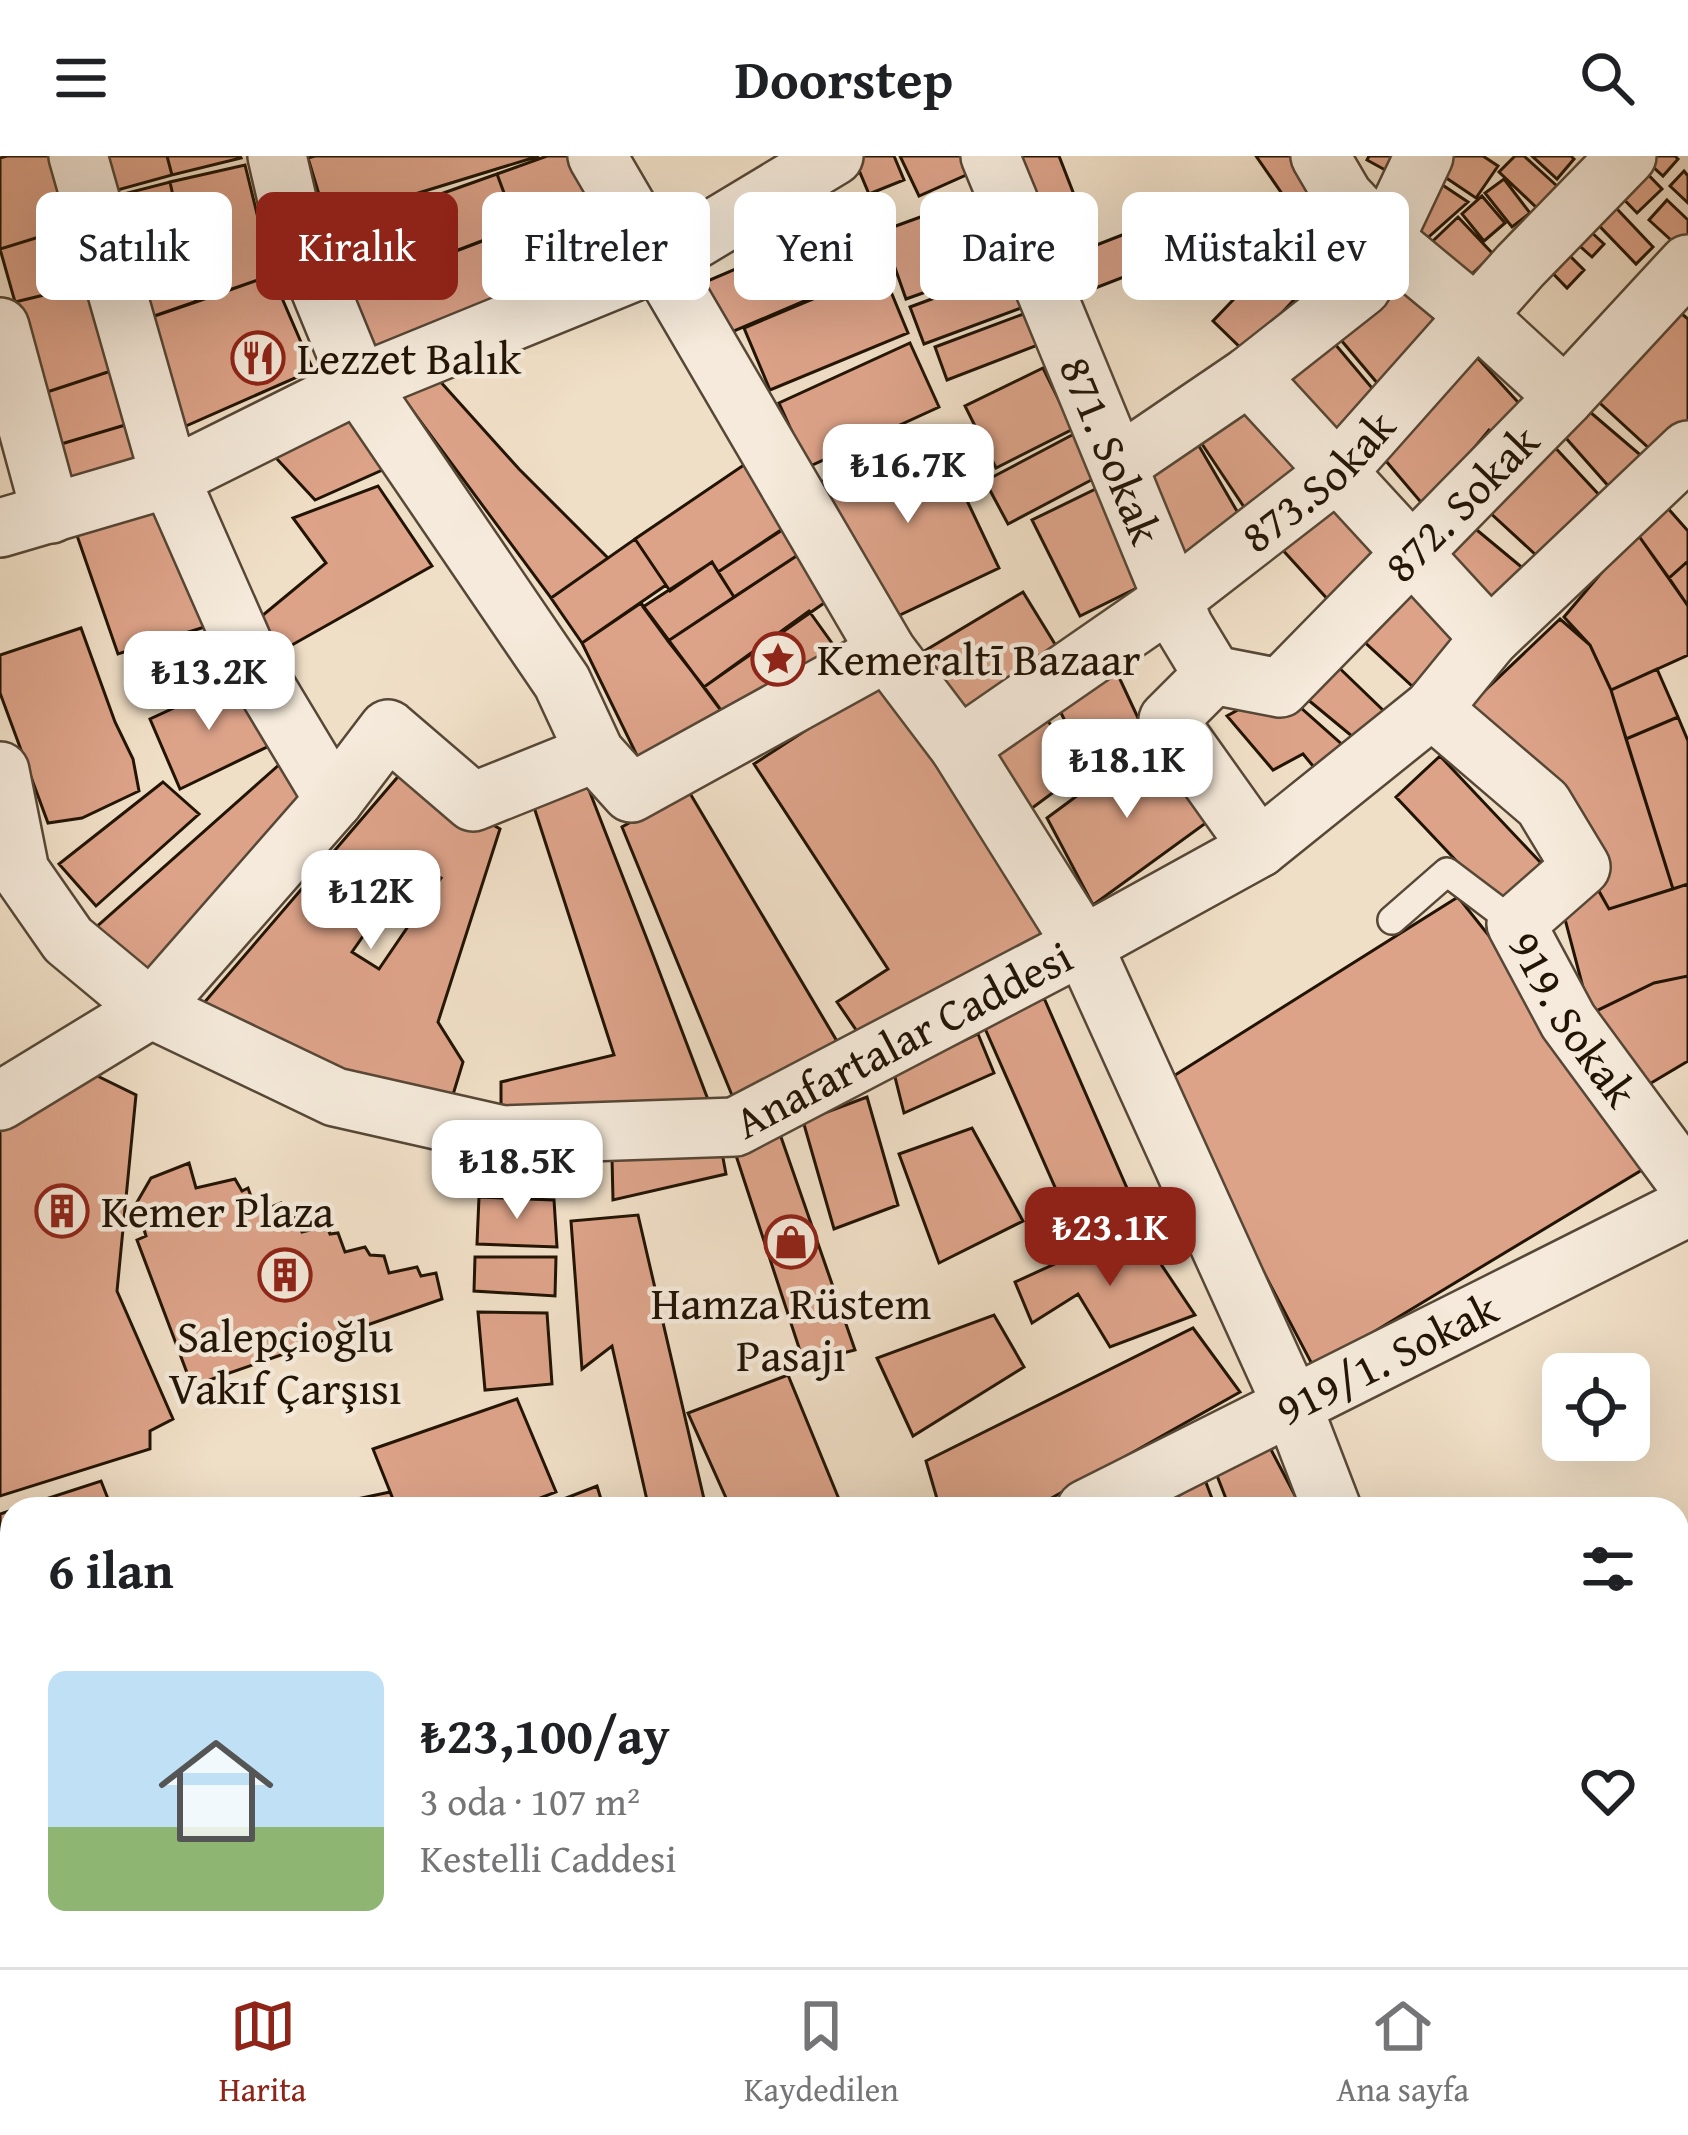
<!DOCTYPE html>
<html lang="tr">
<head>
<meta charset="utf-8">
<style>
	:root { --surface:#fff; --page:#f6f6f6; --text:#202124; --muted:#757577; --line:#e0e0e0; --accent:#8f2418 }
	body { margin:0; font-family:"Gentium Book Plus",serif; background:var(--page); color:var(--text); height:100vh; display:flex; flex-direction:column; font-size:45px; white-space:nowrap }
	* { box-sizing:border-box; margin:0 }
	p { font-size:39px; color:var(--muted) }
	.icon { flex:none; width:66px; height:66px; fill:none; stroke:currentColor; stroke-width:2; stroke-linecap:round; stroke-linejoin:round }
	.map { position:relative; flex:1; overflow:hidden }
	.details { position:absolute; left:0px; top:1341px; width:1689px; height:471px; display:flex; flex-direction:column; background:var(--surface); border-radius:36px 36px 0 0; box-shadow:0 12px 48px #0002 }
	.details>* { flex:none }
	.top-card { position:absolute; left:36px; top:36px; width:1617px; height:108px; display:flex; gap:24px }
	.fabs { position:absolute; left:1542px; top:1197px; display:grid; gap:24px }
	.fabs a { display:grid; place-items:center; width:108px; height:108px; border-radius:18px; background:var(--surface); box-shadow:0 12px 48px #0002; font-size:60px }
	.price { position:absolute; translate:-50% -102px; padding:0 27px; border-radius:24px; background:#fff; color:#222; font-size:39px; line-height:78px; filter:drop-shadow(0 3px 6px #0008) }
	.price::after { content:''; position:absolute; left:50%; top:72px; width:36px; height:27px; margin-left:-18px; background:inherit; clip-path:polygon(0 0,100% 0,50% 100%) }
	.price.on { background:var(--accent); color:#fff }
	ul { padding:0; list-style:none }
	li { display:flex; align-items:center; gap:36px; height:300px; padding:0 48px }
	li+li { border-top:3px solid var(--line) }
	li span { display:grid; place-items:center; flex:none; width:336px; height:240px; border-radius:18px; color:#555 }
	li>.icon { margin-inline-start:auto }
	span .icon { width:144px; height:144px; fill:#fffc; stroke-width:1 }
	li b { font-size:51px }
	h2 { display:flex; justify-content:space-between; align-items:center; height:144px; padding:0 48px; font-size:51px }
	.tag { padding:0 42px; border-radius:18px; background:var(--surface); box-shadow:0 12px 48px #0002; font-size:42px; line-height:108px }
	.tag.on { background:var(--accent); color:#fff }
	header { display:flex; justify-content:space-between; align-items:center; height:156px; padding:0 48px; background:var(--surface); font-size:54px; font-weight:700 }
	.tabs { display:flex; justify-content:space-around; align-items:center; height:168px; border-top:3px solid var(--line); background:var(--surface); font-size:33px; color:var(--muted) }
	.tabs a { display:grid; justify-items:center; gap:6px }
	.tabs .on { color:var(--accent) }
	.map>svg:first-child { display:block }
	.building { fill:#dda389; stroke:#221405; stroke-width:3; fill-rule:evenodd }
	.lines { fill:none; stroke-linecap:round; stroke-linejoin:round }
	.lane-casing { stroke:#564736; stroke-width:32 }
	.street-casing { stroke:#564736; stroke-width:62 }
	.lane { stroke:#f5eadb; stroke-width:27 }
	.street { stroke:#f5eadb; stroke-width:57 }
	.labels { text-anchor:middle; stroke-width:9; stroke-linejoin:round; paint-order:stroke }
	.poi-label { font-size:45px; fill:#221405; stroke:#f5eadb; text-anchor:start }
	.street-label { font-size:45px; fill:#221405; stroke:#f5eadb }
</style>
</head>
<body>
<header><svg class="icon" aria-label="menu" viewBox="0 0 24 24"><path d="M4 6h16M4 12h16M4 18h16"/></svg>Doorstep<svg class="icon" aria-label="search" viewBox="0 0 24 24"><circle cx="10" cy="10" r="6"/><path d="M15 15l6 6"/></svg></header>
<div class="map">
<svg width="1688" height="1811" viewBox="0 0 1688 1811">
	<rect width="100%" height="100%" fill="#f0dfc7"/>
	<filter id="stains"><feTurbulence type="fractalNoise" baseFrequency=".00167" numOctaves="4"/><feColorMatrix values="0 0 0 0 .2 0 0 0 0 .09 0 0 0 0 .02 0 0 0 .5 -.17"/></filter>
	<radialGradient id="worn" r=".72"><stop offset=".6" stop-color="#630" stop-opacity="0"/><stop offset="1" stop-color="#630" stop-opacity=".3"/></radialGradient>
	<!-- building -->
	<path class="building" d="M7,0h45l26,69 -78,24v-91z
		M87,0h80l5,19 -76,21z
		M167,0h73l1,2 -69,17z
		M315,0h224l-212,65 -19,-63z
		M547,0h21l26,42 -77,30 -20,-54z
		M853,0h41l10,24 -35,14z
		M900,0h68l7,15 -56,25z
		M1012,0h47l35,90 123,-48 15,37 -165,64z
		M1256,0h50l21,32 -33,23z
		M1369,0h41l-12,21 -31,-17z
		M1442,0h41l15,10 -22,32 -43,-29z
		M1515,0h9l33,30 -20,22 -38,-36z
		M1532,0h39l3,3 -17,20z
		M1641,0h34l3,3 -15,17z
		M1633,3l29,30 -25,24 -29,-30z
		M245,9l27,110 -76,27 -26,-120z
		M1684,15l4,5v27l-18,-17z
		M497,18l20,54 -169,64 -20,-58z
		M1504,23l26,34 -18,14 -27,-34z
		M1435,24l33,22 -44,39 -20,-13z
		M170,26l26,120 -62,21 -30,-124z
		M992,35l24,69 -110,39 -24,-68z
		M1600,35l53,56 -17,17 -54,-56z
		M1482,40l23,27 -21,18 -22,-27z
		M594,42l31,65 -255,97 -22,-68z
		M1667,44l21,20v24l-6,6 -33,-30z
		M864,58l22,52 -166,71 -22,-52z
		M1458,61l35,37 -41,39 -35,-37z
		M1576,62l28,26 -12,13 -29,-26z
		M78,69l16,58 -79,19 -15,-53z
		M1555,85l29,29 -17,18 -29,-30z
		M1275,100l31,31 -61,65 -32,-31z
		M1390,104l60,56 -61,81 -59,-70z
		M1016,112l13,37 -105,39 -14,-37z
		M882,114l26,63 -138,57 -26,-62z
		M272,119l41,95 -143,63 -36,-110z
		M94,127l20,87 -73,24 -26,-92z
		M1676,153l12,10v101l-36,31 -62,-57z
		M1026,157l12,32 -91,35 -12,-33z
		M1324,175l59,70 -53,49 -63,-70z
		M910,187l29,64 -131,60 -29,-64z
		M1473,197l54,59 -23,29 -15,-11 -64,77 -45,-53z
		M1043,212l30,61 -77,39 -31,-62z
		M429,213l90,100 89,89 -57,40 -156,-211z
		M114,214l18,53 -81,24 -10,-53z
		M1254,240l51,76 -59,38 -50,-75z
		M354,243l35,68 -74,33 -51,-55z
		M1590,256l54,46 -33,31 -46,-52z
		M132,267l9,34 -77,30 -13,-40z
		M933,273l66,139 -116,55 -66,-139z
		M1074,278l23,43 -89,47 -23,-43z
		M1192,278l49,84 -59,42 -45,-94z
		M1549,285l53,57 -65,58 -50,-46z
		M757,300l42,62 -81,54 -6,-10 -42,29 -35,-52z
		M1110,326l47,96 -77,38 -48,-96z
		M378,330l54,80 -172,97 -15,-33 81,-67 -33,-45z
		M172,337l52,128 -106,33 -45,-130z
		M1665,349l23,26v30l-19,17 -33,-46z
		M1334,351l56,57 -58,40 -53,-58z
		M1466,365l64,53 -42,42 -53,-63z
		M790,369l17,24 -73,48 -16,-25z
		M1636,376l52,74v49l-77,35 -21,-45 -26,-28z
		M635,383l31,46 -84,58 -31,-45z
		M807,393l30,45 -133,93 -36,-46z
		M1688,405v45l-19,-28z
		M712,406l22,35 -66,44 -25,-34z
		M1416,430l49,53 -53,47 -54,-50z
		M1023,436l43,70 -102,61 -43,-70z
		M641,447l93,125 -87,48 -65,-133z
		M809,455l30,42 -105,75 -30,-41z
		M1560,463l30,26 21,45 62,199 -64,20 -62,-109 -92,-81z
		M81,472l34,94 18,37 6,32 -57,27 -34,5 -48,-130v-38z
		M1330,503l57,55 -28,28 -58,-48z
		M1111,504l35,75 -61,26 -31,-62z
		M1657,513l21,48 -52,22 -15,-49z
		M891,519l166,263 -194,102 -26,-38 51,-33 -134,-205z
		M239,522l30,68 -89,43 -30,-70z
		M1263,540l29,4 54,48 -28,24 -15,-18 -30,16 -46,-54z
		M1043,557l38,59 -57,42 -40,-67z
		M1678,561l10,24v143l-15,5 -47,-150z
		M1155,582l55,82 -117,85 -46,-87z
		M1440,600l101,107 -44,41 -101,-107z
		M280,608l38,39 -170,182 -64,-47z
		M402,616l98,57 -62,193 25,40 -15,49 -39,-1 -212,-99zM414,707l27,15 -62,91 -27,-17z
		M584,621l66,170 65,171 -214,3v-39l113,-27 -81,-251z
		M163,626l36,32 -103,92 -37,-42z
		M688,634l153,258 -105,57 -114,-278z
		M1595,728l14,25 79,-25v92l-34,7 -64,31 -29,-110z
		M1458,741l207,259 -351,212 -150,-286z
		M1688,820v85l-52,31 -46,-78 64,-31z
		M1044,842l89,204 -60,26 -90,-204z
		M978,878l16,39 -90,40 -10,-40z
		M83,913l53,26 -19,196 56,128 -23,12v18l-150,47v-365l10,-3z
		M867,941l31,108 -64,24 -31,-108z
		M773,958l82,236 -51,13 -75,-229z
		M972,972l51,93 -84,42 -40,-109z
		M720,986l6,32 -113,26 -1,-42z
		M189,1007l7,25 39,-9 7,12 6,-3 9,25 24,-10 4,10 7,-3 10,22 25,-6 3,8 8,-1 7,19 20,-5 5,8 14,1 5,17 28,-6 4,9 15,-3 6,26 -250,87 -55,-146 9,-4 -10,-32 15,-26z
		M479,1041l75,3 3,47 -80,-3z
		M638,1059l66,284 -27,10h-28l-37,-163 -30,23 -11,-148z
		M1136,1071l59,88 -85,32 -32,-53 -46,29 -17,-41z
		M475,1101h81l-1,39 -81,-5z
		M478,1156l69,1 5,71 -67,6z
		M994,1159l30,52 -111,69 -36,-78z
		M1193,1172l47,64 -208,117h-92l-14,-48z
		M788,1219l55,134h-112l-43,-96z
		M517,1243l39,93 -44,17h-115l-24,-60z
		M1267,1286l33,63 -11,4h-59l-16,-41z
		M1205,1324l11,29h-60z
		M101,1325l11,28h-97z
		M597,1330l7,23h-66z
		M390,1336l7,17h-87z
		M12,1354v80l-12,3v-79z
		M275,1800h40l5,11h-85z
		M429,1800h128l6,11h-128z"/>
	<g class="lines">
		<!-- lane casing -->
		<g class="lane-casing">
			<path id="lane" d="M1392,764l55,-48 69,52
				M0,1517l12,-3
				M0,1757l12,-2
				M353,1800l5,11"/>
		</g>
		<!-- street casing -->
		<g class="street-casing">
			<g id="street">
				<path d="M78,0l92,322 81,184 83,138"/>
				<path d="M277,0l15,65 67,163 203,298 33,71 36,40 256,-141"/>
				<path d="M597,0l290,496 72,95 124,198 209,460 40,104"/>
				<path id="s1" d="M990,0l194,471 29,48"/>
				<path d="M1320,0l24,41 40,42 93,77 88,81"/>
				<path d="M0,171l51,187"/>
				<path d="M1249,220l241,262"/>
				<path d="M1118,309l131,-89 113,-89 62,-131"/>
				<path d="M0,372l170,-50 189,-94 299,-122 176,-106"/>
				<path id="s2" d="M1213,519l67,13 285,-291 123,-133"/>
				<path d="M1213,519l-45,45 91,128"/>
				<path id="s3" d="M1432,553l111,95 38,63 -65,57 52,97 120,163"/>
				<path id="s4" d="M959,591l214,-148 164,-127 183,-206 107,-110"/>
				<path id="s5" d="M0,615l20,100 48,69 83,69 184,88 168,38 232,-8 348,-182 176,-97 173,-139 58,-71 198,-188"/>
				<path d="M0,945l151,-92 183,-209 54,-71 85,73 122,-49"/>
				<path id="s6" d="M1086,1353l602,-302"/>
				<path d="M0,1571l12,79"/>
				<path d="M1677,1659l11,-2"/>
				<path d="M1441,1800v11"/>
				<path d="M23,1811v-11"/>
				<path d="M132,1811l32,-11"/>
				<path d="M1037,1811l36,-11"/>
			</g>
		</g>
		<!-- lane -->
		<use href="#lane" class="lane"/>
		<!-- street -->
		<use href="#street" class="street"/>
	</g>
	<!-- icons -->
	<defs>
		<g id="restaurant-ring" transform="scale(2.7)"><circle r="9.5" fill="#f5eadb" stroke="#8f2418" stroke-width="1.5"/><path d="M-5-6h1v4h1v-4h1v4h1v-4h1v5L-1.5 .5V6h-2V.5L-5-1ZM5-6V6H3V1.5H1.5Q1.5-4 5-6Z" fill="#8f2418"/></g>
		<g id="sight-ring" transform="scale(2.7)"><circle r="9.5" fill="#f5eadb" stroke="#8f2418" stroke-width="1.5"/><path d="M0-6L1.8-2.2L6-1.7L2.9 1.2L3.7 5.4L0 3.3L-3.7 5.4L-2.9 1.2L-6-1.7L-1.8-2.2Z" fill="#8f2418"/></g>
		<g id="building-ring" transform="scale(2.7)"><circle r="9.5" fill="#f5eadb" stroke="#8f2418" stroke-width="1.5"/><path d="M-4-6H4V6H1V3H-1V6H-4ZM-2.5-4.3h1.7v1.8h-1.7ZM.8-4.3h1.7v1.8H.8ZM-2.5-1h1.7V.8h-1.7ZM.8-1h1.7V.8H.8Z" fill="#8f2418"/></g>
		<g id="shop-ring" transform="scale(2.7)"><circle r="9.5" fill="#f5eadb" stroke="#8f2418" stroke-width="1.5"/><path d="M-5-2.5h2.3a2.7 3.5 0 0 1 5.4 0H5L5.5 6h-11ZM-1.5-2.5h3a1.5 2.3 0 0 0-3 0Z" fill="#8f2418"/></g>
	</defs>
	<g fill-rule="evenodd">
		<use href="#restaurant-ring" x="258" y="202"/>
		<use href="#sight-ring" x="778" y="503"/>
		<use href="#building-ring" x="62" y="1055"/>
		<use href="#shop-ring" x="791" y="1086"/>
		<use href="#building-ring" x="285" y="1119"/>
	</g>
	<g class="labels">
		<!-- poi labels -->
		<g class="poi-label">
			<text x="297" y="218">Lezzet Balık</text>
			<text x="817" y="519">Kemeraltī Bazaar</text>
			<text x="101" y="1071">Kemer Plaza</text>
			<text x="791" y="1163" text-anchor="middle">Hamza Rüstem<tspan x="791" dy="52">Pasajı</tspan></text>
			<text x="285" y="1196" text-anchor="middle">Salepçioğlu<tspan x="285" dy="52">Vakıf Çarşısı</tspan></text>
		</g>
		<!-- street labels -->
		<g class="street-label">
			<text dy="16" stroke="none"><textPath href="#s1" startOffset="318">871. Sokak</textPath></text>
			<text dy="16" stroke="none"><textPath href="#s4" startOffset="447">873.Sokak</textPath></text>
			<text dy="16" stroke="none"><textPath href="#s2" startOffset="327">872. Sokak</textPath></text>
			<text dy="16" stroke="none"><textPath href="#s3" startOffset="417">919. Sokak</textPath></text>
			<text dy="16" stroke="none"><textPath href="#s5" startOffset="1092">Anafartalar Caddesi</textPath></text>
			<text dy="16" stroke="none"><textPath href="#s6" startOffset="336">919/1. Sokak</textPath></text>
		</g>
	</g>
	<rect width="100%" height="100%" filter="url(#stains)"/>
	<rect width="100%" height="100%" fill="url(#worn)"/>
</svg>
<div class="fabs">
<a><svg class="icon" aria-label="locate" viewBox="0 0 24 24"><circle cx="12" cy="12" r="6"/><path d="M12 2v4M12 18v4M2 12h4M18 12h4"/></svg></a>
</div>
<b class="price" style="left:908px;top:370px">₺16.7K</b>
<b class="price" style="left:209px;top:577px">₺13.2K</b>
<b class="price" style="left:1127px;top:665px">₺18.1K</b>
<b class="price" style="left:371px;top:796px">₺12K</b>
<b class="price" style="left:517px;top:1066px">₺18.5K</b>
<b class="price on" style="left:1110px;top:1133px">₺23.1K</b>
<div class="top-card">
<a class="tag">Satılık</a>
<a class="tag on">Kiralık</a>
<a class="tag">Filtreler</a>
<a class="tag">Yeni</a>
<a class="tag">Daire</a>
<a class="tag">Müstakil ev</a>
</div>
<section class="details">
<h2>6 ilan<svg class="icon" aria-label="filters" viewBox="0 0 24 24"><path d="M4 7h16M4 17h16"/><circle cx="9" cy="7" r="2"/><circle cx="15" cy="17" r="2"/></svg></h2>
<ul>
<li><span style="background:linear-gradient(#bfe0f5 65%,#8fb573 0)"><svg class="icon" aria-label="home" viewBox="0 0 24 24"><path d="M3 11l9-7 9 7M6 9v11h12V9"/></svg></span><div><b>₺23,100/ay</b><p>3 oda · 107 m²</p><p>Kestelli Caddesi</p></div><svg class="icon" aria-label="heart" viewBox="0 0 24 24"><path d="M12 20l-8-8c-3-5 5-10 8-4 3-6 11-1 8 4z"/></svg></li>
</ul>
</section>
</div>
<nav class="tabs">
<a class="on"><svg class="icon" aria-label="map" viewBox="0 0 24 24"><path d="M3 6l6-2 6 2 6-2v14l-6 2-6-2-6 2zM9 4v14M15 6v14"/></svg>Harita</a>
<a><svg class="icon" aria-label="saved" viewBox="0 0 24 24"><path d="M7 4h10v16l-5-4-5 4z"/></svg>Kaydedilen</a>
<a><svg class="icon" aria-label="home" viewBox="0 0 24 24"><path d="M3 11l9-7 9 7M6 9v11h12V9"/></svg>Ana sayfa</a>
</nav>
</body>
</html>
